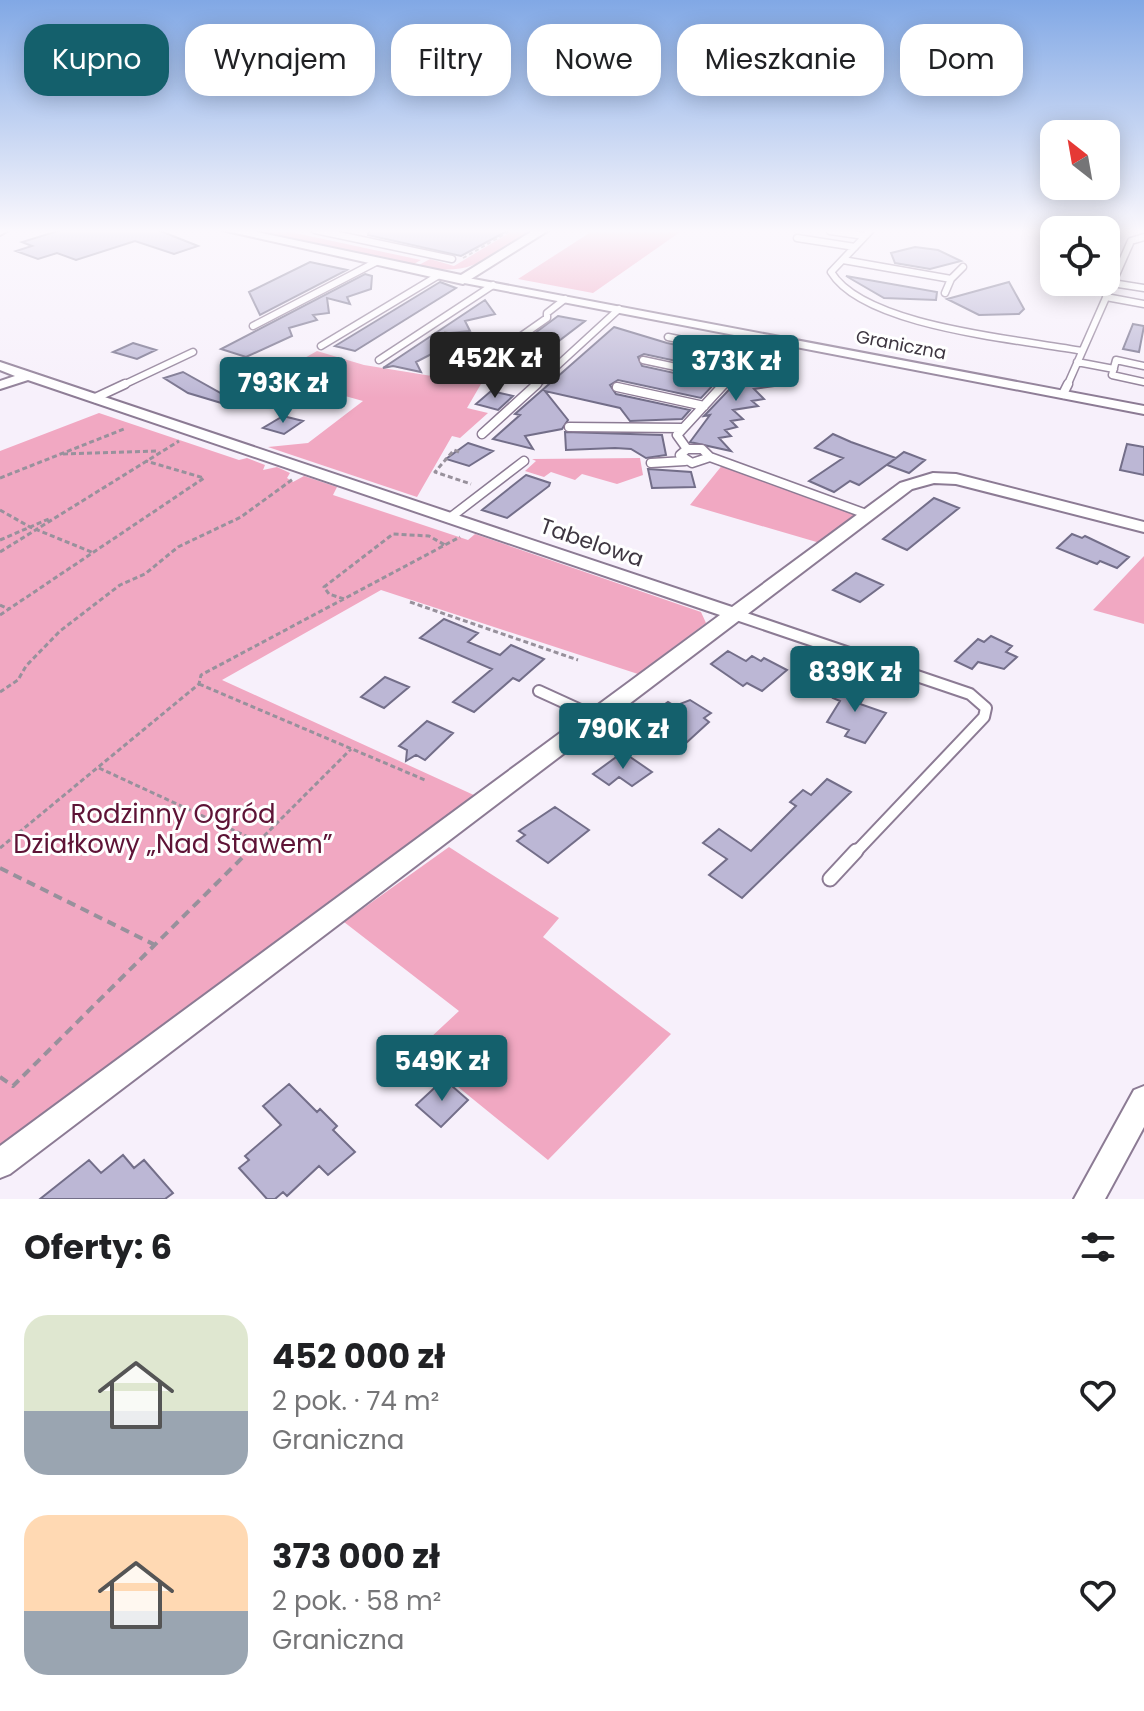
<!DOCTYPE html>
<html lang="pl">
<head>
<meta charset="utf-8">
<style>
	:root { --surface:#fff; --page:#f2f2f2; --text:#202124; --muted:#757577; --accent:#14606c }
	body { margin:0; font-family:Poppins,sans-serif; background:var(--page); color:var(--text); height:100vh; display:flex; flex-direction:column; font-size:30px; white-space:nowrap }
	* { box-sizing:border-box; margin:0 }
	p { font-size:26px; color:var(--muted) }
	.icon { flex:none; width:44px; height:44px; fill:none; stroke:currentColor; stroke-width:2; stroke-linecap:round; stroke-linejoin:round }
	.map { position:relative; height:1199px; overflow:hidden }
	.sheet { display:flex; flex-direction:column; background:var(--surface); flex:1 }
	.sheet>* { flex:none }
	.hud { position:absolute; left:24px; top:24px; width:1096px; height:72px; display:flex; gap:16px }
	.needle { width:52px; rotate:329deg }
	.controls { position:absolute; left:1040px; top:120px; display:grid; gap:16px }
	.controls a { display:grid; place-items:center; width:80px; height:80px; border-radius:16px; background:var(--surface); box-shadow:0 4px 20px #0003; font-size:40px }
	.price { position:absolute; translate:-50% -68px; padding:0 18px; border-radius:8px; background:var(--accent); color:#fff; font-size:26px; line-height:52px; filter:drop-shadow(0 2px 4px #0008) }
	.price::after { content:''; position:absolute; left:50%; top:48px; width:24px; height:18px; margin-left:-12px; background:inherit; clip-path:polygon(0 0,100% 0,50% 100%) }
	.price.current { background:#222; color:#fff }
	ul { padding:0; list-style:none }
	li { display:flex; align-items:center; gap:24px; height:200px; padding:0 24px }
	li span { display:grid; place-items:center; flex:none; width:224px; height:160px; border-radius:24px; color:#555 }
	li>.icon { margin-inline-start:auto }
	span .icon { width:96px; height:96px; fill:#fffc; stroke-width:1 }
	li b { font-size:34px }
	h2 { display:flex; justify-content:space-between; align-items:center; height:96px; padding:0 24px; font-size:34px }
	.pill { padding:0 28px; border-radius:24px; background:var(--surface); box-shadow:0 4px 20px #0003; font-size:28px; line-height:72px }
	.pill.current { background:var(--accent); color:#fff }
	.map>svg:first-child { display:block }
	.green { fill:#f1a8c2 }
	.building { fill:#bcb7d5; stroke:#736e89; stroke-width:2 }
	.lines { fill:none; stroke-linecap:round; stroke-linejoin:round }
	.service-far3-casing { stroke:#8c7b94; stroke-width:9 }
	.service-far2-casing { stroke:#8c7b94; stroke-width:11 }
	.service-far1-casing { stroke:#8c7b94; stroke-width:14 }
	.service-casing { stroke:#8c7b94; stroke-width:17 }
	.minor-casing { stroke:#8c7b94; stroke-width:4 }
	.tertiary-casing { stroke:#8c7b94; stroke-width:4 }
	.path-far2 { stroke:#98919c; stroke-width:2; stroke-dasharray:4 3; stroke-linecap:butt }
	.path-far1 { stroke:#98919c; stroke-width:3; stroke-dasharray:5 3; stroke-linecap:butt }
	.path { stroke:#98919c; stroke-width:4; stroke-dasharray:9 6; stroke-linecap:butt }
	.service-far3 { stroke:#fff; stroke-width:6 }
	.service-far2 { stroke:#fff; stroke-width:8 }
	.service-far1 { stroke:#fff; stroke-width:10 }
	.service { stroke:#fff; stroke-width:13 }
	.minor { fill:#fff; fill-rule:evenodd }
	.tertiary { fill:#fff; fill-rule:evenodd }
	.labels { text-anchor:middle; stroke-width:6; stroke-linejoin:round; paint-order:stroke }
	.far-street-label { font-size:18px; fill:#3e3641; stroke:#fff }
	.street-label { font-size:22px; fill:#3e3641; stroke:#fff }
	.near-park-label { font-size:26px; fill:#5e1336; stroke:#fff }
</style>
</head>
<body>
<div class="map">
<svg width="1144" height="1199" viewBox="0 0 1144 1199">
	<rect width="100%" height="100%" fill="#f7f0fb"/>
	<!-- green -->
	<path class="green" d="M248,230h33l140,30 -9,5z
		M514,230h19c-47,28 -60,48 -116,36l13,-7 24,7z
		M594,230h89l-90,63 -75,-14z
		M317,351l47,14 117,19 -14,24 21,5 -28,25 -8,-2 -35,61 -149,-50 40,-4 55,-42 -90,-25z
		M99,413l140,47 8,-2 18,7 -2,5 14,-3 13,6 -3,5 6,4 11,-6 33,11 -4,8 135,45 7,-6 226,78 5,11 -68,51 -257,-84 -159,90 254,116 -476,354v-699z
		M640,458l3,17 -26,9 -35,-10 -7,6 -24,-8 -7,5 -19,-6 11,-10 -4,-2z
		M724,463l136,51 -40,29 -130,-38z
		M1144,556v68l-51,-14z
		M449,847l110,71 -16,19 128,97 -123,126 -133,-108 44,-41 -115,-89z"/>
	<!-- building -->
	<path class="building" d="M61,230h97l40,16 -24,8 -39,-13 -59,19 -19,-7 -19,6 -22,-8 16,-5 -10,-4z
		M369,230h140l-48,26 -93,-21z
		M915,247l23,3 23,11 -31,8 -35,-6 -4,-10z
		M310,262l37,8 -87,45 -11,-23z
		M365,274l7,2 -1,13 -24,8 3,7 -23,-6 2,15 -16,2 4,5 -28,8 3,8 -46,21 -25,-8z
		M846,276l91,16 -1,8 -52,-2z
		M440,282l16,6 -101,63 -20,-5z
		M1009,282l15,27 -5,5 -40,1 -32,-16z
		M485,300l10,14 -30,7 5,10 -21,2 6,9 -12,1 2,4 -29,15 5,10 -28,-6 -10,2z
		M558,316l27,5 -84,64 -27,-7z
		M1133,324l11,2 -5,26 -16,-3z
		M614,327l53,16 74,15 -14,14 -83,-18 -6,3 4,9 74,16 -15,16 -83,-18 -8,5 6,9 74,16 -8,9 -52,2 -10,-13 -75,-17 23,29 -6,9 -37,7 8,13 -40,-10 27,-24 -5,-1z
		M133,343l23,7 -19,9 -24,-7z
		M761,356l8,1 16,15 -11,2 6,5 -12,2 6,5 -20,3 10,10 -12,2 6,5 -25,4 10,9 -12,2 6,6 -12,3 6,6 -12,2 12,13 -41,-9 20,-27 -6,1z
		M183,372l48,27 -3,6 -40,-12 -24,-15z
		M491,391l22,5 -15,14 -22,-6z
		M283,416l20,5 -19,13 -21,-6z
		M565,432l97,3 4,20 -20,3 -15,-9 -16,-1 -49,2z
		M833,434l18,8 45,16 -37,27 -9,-4 -16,11 -25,-11 34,-23 -28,-10z
		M468,443l25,8 -24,15 -23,-7z
		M1127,444l17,3v28l-24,-5z
		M904,452l21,8 -16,13 -22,-8z
		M648,469l43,3 4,15 -43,1z
		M526,475l24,8 -1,3 -42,32 -25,-8z
		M934,498l25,10 -52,42 -24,-11z
		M1072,534l10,4 3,-2 44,21 -12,11 -17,-7 -3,3 -40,-16z
		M856,573l27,12 -23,17 -27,-12z
		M444,619l34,14 -10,9 32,13 11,-10 33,14 -25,22 -6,-3 -39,34 -21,-10 39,-33 -72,-31z
		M991,636l21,10 -6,6 11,5 -13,12 -26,-7 -6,7 -17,-8 23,-22 6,3z
		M728,651l18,10 6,-5 9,5 3,-3 23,12 -25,21 -15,-8 -4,3 -32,-22z
		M385,677l24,10 -25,21 -23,-11z
		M843,683l25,8 -8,13 26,9 -21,30 -20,-7 4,-6 -22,-8 13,-21 -7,-3z
		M690,700l21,13 -7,5 5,4 -24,22 -7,-5 -8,7 -20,-13 6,-5 -4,-3 4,-3 -9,-5 21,-15 7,4z
		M427,721l26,12 -28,27 -9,-5 -10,6 1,-11 -8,-4z
		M623,752l29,20 -20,14 -13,-9 -10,8 -16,-11z
		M827,779l24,13 -109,106 -33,-23 18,-16 -24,-16 16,-14 32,22 45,-45 -6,-4 13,-12 8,5z
		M555,807l34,23 -41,33 -31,-22 8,-6 -6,-4z
		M444,1079l24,21 -27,27 -25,-22z
		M289,1084l28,28 3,-3 17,17 -4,4 22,22 -27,23 -9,-9 -32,30 -4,-4 -8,7h-8l-28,-31 10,-8 -4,-4 36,-31 -18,-19z
		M123,1155l11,13 10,-8 29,33 -8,6h-125l49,-39 12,13z"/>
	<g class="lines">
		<!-- service-far3 casing -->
		<g class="service-far3-casing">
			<path id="service-far3" d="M315,230l137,29
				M871,230l-40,42c33,55 188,67 251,79
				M830,231l35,5
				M797,238l58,9
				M843,260l108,19
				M1112,283l32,5
				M945,293l6,-14 12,-12
				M1106,297l38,7
				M253,326l123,-64
				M668,337l85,17
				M321,346l118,-71
				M379,360l114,-75
				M643,360l89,19
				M1077,362l37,7
				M1144,366l-28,-6 -4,15 32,7
				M467,374l80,-56v-5l18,-14
				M121,386l72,-34
				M535,386l84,-77
				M722,386l46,-48
				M1067,386l64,-145 13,-4"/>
		</g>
		<!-- service-far2 casing -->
		<g class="service-far2-casing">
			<path id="service-far2" d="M617,387l87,19
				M1063,394l5,-10
				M95,398l30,-14
				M569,427l113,1
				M482,434l55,-50
				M687,449l-10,-14 47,-51
				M687,449h15l8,8 -18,6 -12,-8z
				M710,457l159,58
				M651,463l34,-2
				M451,517l73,-56"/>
		</g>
		<!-- service-far1 casing -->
		<g class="service-far1-casing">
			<path id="service-far1" d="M734,614l236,80 16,14 -2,9 -129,136
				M539,691l57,26"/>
		</g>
		<!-- service casing -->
		<g class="service-casing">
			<path id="service" d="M830,879l26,-28"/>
		</g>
		<!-- minor casing -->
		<g class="minor-casing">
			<path id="minor" d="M463,277l681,129v8l-685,-132 -2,-2z
				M0,362l732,245 168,-124 33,-10 23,1 188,48v10l-188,-48 -22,-1 -22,6 -902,685 -10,4v-32l720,-531 -692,-235 -28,9v-8l15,-5 -15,-6z
				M1144,1086v41l-39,72h-31l60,-109z"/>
		</g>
		<!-- tertiary casing -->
		<g class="tertiary-casing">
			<path id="tertiary" d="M0,230h9l-9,5z
				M222,230h25l214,45 73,-45h15l-86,54z"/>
		</g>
		<!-- path-far2 -->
		<path class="path-far2" d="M463,258l49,-28
			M444,332l47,11
			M440,378l15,-5"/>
		<!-- path-far1 -->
		<path class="path-far1" d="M459,452l-5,-2 -19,22 36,12
			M63,454l96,-3
			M0,478l124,-49
			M0,510l30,17 64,26
			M0,540l51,-22
			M0,552l179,-111
			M344,599l-15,-5 -5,-7 69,-53 36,2 16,9
			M410,602l168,58
			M0,605l9,4
			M0,615l204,-137 -58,-17
			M199,684l226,96
			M0,692l18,-12 8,-14 34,-35 60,-46 25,-11 33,-27 63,-30 52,-38
			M99,768l160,74
			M0,848l199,-164 2,-9 259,-138
			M247,853l104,-104"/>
		<!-- path -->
		<path class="path" d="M0,868l155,77
			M0,1077l13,9 236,-235"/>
		<!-- service-far3 -->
		<use href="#service-far3" class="service-far3"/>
		<!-- service-far2 -->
		<use href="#service-far2" class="service-far2"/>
		<!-- service-far1 -->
		<use href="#service-far1" class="service-far1"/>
		<!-- service -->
		<use href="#service" class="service"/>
		<!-- minor -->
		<use href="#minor" class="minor"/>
		<!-- tertiary -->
		<use href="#tertiary" class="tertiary"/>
	</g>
	<!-- sky -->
	<linearGradient id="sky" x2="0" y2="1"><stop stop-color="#81a8e5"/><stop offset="0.58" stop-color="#fbf8fd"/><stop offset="1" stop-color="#fbf8fd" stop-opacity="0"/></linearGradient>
	<rect width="1144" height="398" fill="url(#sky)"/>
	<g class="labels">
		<!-- far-street labels -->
		<g class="far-street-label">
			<text transform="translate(901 345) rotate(11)" y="6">Graniczna</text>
		</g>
		<!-- street labels -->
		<g class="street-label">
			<text transform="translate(592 542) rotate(19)" y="8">Tabelowa</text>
		</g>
		<!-- near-park labels -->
		<g class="near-park-label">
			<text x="173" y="823">Rodzinny Ogród<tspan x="173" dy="30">Działkowy „Nad Stawem”</tspan></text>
		</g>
	</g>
</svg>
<div class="controls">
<a><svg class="needle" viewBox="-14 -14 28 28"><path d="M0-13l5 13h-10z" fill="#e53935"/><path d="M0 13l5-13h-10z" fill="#757577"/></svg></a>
<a><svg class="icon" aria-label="locate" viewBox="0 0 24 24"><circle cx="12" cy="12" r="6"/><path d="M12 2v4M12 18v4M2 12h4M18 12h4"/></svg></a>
</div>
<b class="price current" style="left:495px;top:400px">452K zł</b>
<b class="price" style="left:736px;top:403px">373K zł</b>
<b class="price" style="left:283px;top:425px">793K zł</b>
<b class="price" style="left:855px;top:714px">839K zł</b>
<b class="price" style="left:623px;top:771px">790K zł</b>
<b class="price" style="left:442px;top:1103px">549K zł</b>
<div class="hud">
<a class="pill current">Kupno</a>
<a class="pill">Wynajem</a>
<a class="pill">Filtry</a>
<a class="pill">Nowe</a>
<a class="pill">Mieszkanie</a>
<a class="pill">Dom</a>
</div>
</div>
<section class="sheet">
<h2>Oferty: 6<svg class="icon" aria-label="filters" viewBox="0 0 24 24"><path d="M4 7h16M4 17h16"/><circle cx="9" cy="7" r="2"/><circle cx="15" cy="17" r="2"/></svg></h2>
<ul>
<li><span style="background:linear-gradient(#dfe7d0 60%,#9aa5b1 0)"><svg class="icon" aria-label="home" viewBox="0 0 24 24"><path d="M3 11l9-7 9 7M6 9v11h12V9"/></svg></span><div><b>452 000 zł</b><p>2 pok. · 74 m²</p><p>Graniczna</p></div><svg class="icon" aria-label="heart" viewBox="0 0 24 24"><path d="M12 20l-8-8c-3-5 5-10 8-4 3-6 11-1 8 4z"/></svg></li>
<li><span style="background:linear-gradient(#ffd9b3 60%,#9aa5b1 0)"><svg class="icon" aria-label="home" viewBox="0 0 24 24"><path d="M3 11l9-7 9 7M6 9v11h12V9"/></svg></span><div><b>373 000 zł</b><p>2 pok. · 58 m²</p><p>Graniczna</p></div><svg class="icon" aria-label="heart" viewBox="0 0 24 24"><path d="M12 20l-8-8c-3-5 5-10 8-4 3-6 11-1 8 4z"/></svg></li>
</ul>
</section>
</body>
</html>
